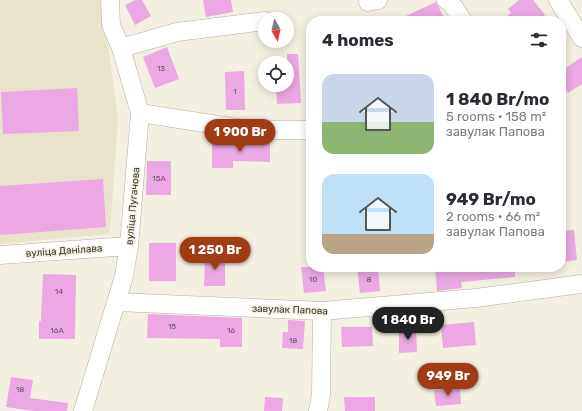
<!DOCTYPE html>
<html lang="en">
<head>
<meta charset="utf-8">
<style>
	:root { --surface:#fff; --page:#f7f7f7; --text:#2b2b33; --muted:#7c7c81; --accent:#a13b14 }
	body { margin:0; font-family:Rubik,sans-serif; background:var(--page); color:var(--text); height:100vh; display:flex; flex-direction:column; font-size:15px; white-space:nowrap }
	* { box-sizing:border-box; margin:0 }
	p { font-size:13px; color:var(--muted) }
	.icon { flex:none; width:22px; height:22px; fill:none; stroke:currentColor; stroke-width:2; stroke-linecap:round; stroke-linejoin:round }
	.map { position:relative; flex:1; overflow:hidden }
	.side { position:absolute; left:306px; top:16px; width:260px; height:256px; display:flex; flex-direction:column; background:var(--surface); border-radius:16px; box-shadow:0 2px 10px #0003 }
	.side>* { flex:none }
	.needle { width:26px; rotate:172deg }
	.controls { position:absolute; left:258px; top:12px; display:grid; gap:8px }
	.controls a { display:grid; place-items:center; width:36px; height:36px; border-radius:50%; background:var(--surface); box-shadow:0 2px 10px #0003; font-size:20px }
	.price { position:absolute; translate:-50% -34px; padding:0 9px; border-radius:14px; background:var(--accent); color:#fff; font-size:13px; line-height:26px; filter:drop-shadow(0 1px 2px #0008) }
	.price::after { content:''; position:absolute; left:50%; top:24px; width:12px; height:9px; margin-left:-6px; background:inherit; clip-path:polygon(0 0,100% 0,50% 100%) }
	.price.on { background:#222; color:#fff }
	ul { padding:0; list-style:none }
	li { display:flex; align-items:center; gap:12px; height:100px; padding:0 16px }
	li span { display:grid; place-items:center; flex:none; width:112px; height:80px; border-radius:12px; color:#555 }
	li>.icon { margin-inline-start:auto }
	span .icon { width:48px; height:48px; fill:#fffc; stroke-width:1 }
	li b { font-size:17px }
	h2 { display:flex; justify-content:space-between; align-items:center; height:48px; padding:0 16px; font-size:17px }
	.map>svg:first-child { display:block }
	.built { fill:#e9e3ce }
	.building { fill:#eba8e2 }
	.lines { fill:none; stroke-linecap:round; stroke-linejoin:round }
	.minor-casing { stroke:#b2afa1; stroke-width:19 }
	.minor { stroke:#fff; stroke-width:18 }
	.labels { text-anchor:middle; stroke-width:3; stroke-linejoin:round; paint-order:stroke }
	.number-label { font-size:8px; fill:#65535d }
	.street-label { font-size:10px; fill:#383731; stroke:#f4f0e1 }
</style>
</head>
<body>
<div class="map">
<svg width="582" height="411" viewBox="0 0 582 411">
	<rect width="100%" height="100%" fill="#f4f0e1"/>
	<!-- built -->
	<path class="built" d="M0,0h102l16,119 -8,115 -110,10z"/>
	<!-- building -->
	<path class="building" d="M135,0h7l9,16 -16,9 -10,-20z
		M203,0h28l2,12 -27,5z
		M519,0h14l12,15 -7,6h-37l10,-8 -3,-4z
		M436,2l10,19h-51z
		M167,47l12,32 -24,9 -12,-31z
		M287,54h11l3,49 -24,1 -1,-19h11z
		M582,57v27l-14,9 -7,-11v-11z
		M244,71l1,39h-19l-1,-38z
		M77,88l2,43 -76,3 -2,-42z
		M245,140h25v22l-37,-1v7h-21v-27l33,1z
		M147,161h24v34h-25z
		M103,179l3,48 -106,8v-49z
		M574,230l3,30 -16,2v-31z
		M149,243h27v38h-27z
		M205,255h20v31h-21z
		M301,267h22l3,24 -22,2z
		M357,267h21l2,24 -20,2z
		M443,267h72v10l-54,5 1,6 -25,3 -2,-23z
		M43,274l33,1 -1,64h-36v-18h2z
		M148,314l94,4v29h-22v-8l-73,-1z
		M288,320l17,1 -2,28 -21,-1 1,-16h5z
		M474,322l2,23 -33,3 -2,-23z
		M341,327h31l1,19 -31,1z
		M416,328l1,24 -18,1v-24z
		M11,377l22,3 -3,18 38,5 -1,8h-33l-28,-4z
		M460,389l1,15 -25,2 -2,-15z
		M265,397l18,1 -1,13h-18z
		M344,397h31v14h-30z"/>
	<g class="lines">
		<!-- minor casing -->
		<g class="minor-casing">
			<path id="minor" d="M446,0l5,3 12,18
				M558,0l24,38
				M368,2l10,-2
				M121,48l56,-16 88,-11
				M140,113l110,17h61
				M0,255l129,-9
				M117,302l205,9 154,-13 106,-14
				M83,411l41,-135 5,-30 11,-133 -19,-65 -10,-23 -1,-25
				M318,411l3,-16 1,-84"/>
		</g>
		<!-- minor -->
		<use href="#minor" class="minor"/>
	</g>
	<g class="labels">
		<!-- number labels -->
		<g class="number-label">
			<text x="161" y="71">13</text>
			<text x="235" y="94">1</text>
			<text x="159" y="181">15А</text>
			<text x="313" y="282">10</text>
			<text x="369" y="282">8</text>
			<text x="59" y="294">14</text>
			<text x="172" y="329">15</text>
			<text x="57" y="333">16А</text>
			<text x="231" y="333">16</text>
			<text x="293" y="343">18</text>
			<text x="20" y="392">18</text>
		</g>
		<!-- street labels -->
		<g class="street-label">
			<text transform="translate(132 206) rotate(-85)" y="4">вуліца Пугачова</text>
			<text transform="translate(64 250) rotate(-4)" y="4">вуліца Данілава</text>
			<text transform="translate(290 309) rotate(2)" y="4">завулак Папова</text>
		</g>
	</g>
</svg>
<div class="controls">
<a><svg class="needle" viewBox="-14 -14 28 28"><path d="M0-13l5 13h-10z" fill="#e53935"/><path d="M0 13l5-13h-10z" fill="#7c7c81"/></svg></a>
<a><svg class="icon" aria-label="locate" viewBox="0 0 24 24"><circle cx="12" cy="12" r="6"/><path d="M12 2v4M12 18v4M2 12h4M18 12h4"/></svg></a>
</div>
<b class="price" style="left:240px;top:153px">1 900 Br</b>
<b class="price" style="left:215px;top:271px">1 250 Br</b>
<b class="price on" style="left:408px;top:341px">1 840 Br</b>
<b class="price" style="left:448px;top:397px">949 Br</b>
<section class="side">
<h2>4 homes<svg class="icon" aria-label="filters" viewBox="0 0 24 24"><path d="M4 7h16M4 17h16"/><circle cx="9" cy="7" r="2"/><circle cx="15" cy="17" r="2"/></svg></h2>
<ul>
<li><span style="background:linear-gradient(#c9d6e8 60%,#8fb573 0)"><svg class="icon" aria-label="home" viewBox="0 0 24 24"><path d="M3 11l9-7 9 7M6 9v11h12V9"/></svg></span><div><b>1 840 Br/mo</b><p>5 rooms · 158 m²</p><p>завулак Папова</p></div></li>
<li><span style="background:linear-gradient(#bfe0f5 75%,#b9a48a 0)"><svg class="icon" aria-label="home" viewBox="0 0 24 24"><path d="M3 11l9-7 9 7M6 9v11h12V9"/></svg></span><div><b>949 Br/mo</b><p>2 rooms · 66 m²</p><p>завулак Папова</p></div></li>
</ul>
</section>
</div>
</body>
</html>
